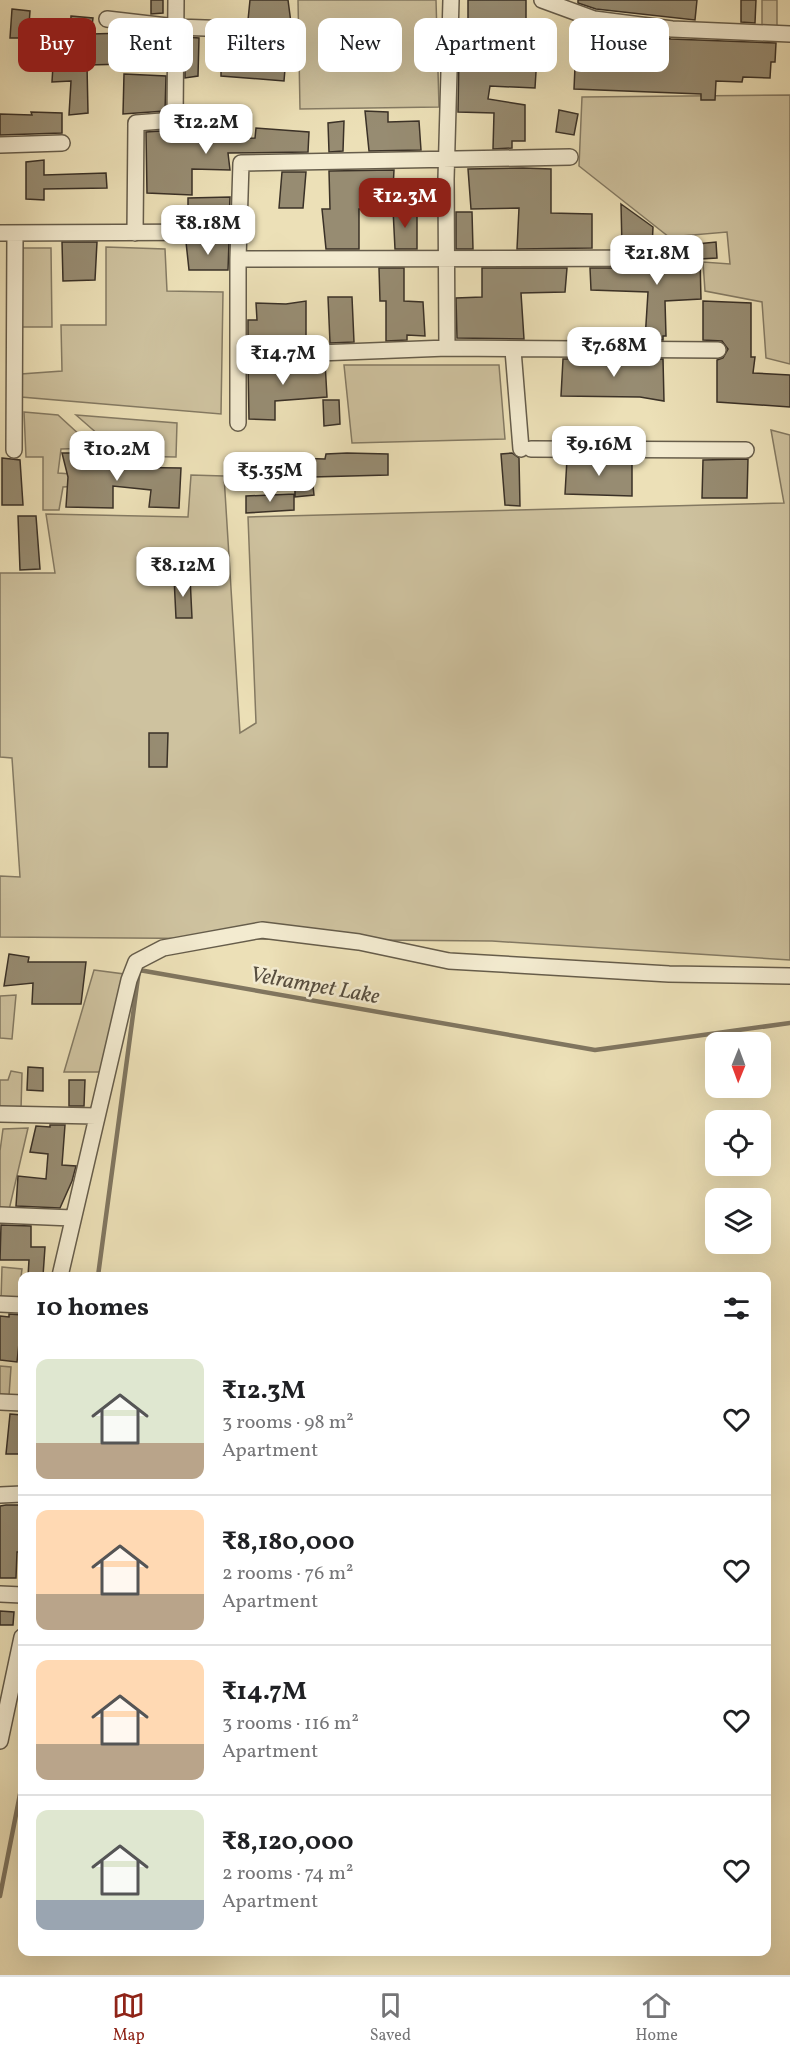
<!DOCTYPE html>
<html lang="en">
<head>
<meta charset="utf-8">
<style>
	:root { --surface:#fff; --page:#f6f6f6; --text:#202124; --muted:#757577; --line:#e0e0e0; --accent:#8f2418 }
	body { margin:0; font-family:Vollkorn,serif; background:var(--page); color:var(--text); height:100vh; display:flex; flex-direction:column; font-size:22px; white-space:nowrap }
	* { box-sizing:border-box; margin:0 }
	p { font-size:20px; color:var(--muted) }
	.icon { flex:none; width:33px; height:33px; fill:none; stroke:currentColor; stroke-width:2; stroke-linecap:round; stroke-linejoin:round }
	.map { position:relative; flex:1; overflow:hidden }
	.sheet { position:absolute; left:18px; top:1272px; width:753px; height:684px; display:flex; flex-direction:column; background:var(--surface); border-radius:12px; box-shadow:0 6px 24px #0002 }
	.sheet>* { flex:none }
	.hud { position:absolute; left:18px; top:18px; width:754px; height:54px; display:flex; gap:12px }
	.needle { width:39px; rotate:181deg }
	.controls { position:absolute; left:705px; top:1032px; display:grid; gap:12px }
	.controls a { display:grid; place-items:center; width:66px; height:66px; border-radius:12px; background:var(--surface); box-shadow:0 6px 24px #0002; font-size:30px }
	.price { position:absolute; translate:-50% -51px; padding:0 14px; border-radius:12px; background:#fff; color:#222; font-size:20px; line-height:39px; filter:drop-shadow(0 2px 3px #0008) }
	.price::after { content:''; position:absolute; left:50%; top:36px; width:18px; height:14px; margin-left:-9px; background:inherit; clip-path:polygon(0 0,100% 0,50% 100%) }
	.price.active { background:var(--accent); color:#fff }
	ul { padding:0; list-style:none }
	li { display:flex; align-items:center; gap:18px; height:150px; padding:0 18px }
	li+li { border-top:2px solid var(--line) }
	li span { display:grid; place-items:center; flex:none; width:168px; height:120px; border-radius:12px; color:#555 }
	li>.icon { margin-inline-start:auto }
	span .icon { width:72px; height:72px; fill:#fffc; stroke-width:1 }
	li b { font-size:26px }
	h2 { display:flex; justify-content:space-between; align-items:center; height:72px; padding:0 18px; font-size:26px }
	.tag { padding:0 21px; border-radius:12px; background:var(--surface); box-shadow:0 6px 24px #0002; font-size:21px; line-height:54px }
	.tag.active { background:var(--accent); color:#fff }
	.tabs { display:flex; justify-content:space-around; align-items:center; height:84px; border-top:2px solid var(--line); background:var(--surface); font-size:16px; color:var(--muted) }
	.tabs a { display:grid; justify-items:center; gap:3px }
	.tabs .active { color:var(--accent) }
	.map>svg:first-child { display:block }
	.green { fill:#cec29f; stroke:#847a63; stroke-width:1.5 }
	.lines { fill:none; stroke-linecap:round; stroke-linejoin:round }
	.stream { stroke:#807660; stroke-width:4.5 }
	.building { fill:#978c72; stroke:#3a3127; stroke-width:1.5 }
	.street-casing { stroke:#665d4b; stroke-width:18 }
	.street { stroke:#f3ebd0; stroke-width:15 }
	.labels { text-anchor:middle; stroke-width:5; stroke-linejoin:round; paint-order:stroke }
	.water-label { font-size:22px; font-style:italic; fill:#574e3f; stroke:#f3ebd0 }
</style>
</head>
<body>
<div class="map">
<svg width="790" height="1975" viewBox="0 0 790 1975">
	<rect width="100%" height="100%" fill="#ece0b7"/>
	<filter id="stains"><feTurbulence type="fractalNoise" baseFrequency=".00333" numOctaves="4"/><feColorMatrix values="0 0 0 0 .2 0 0 0 0 .09 0 0 0 0 .02 0 0 0 .5 -.17"/></filter>
	<radialGradient id="worn" r=".72"><stop offset=".6" stop-color="#630" stop-opacity="0"/><stop offset="1" stop-color="#630" stop-opacity=".3"/></radialGradient>
	<!-- green -->
	<path class="green" d="M298,0h138l3,107 -139,2z
		M762,0h15v29l-15,-1z
		M790,95v269l-24,-6 -4,-56 -57,-11 -2,-29 27,2 -3,-32 -58,5 -90,-71 3,-69z
		M106,247l59,2 2,42 56,1 -2,122 -200,-17v-23l41,-3 -1,-46h45z
		M20,248h31l1,79h-33z
		M344,365h155l6,74 -153,4z
		M24,412l34,3 36,33 -33,1 -3,24 41,3 -3,9 -33,2 -4,23h-16v-53h-17z
		M76,415l101,8 -1,34 -53,-1z
		M771,430l19,5v525l-298,-19 -492,-4v-61l20,1 -8,-119 -12,-1v-184h55l-9,-59 142,3 3,-42 33,1 16,257 16,-10 -8,-206 536,-14z
		M94,970l30,4 -23,98h-37z
		M16,995l-4,44 -12,-1v-42z
		M11,1071l11,2 -1,37h-21v-30h8z
		M28,1128l-19,82 -9,-1v-58l3,-22z
		M2,1267l20,2 -4,32h-17z
		M0,1366l11,1 -2,29h-9z"/>
	<g class="lines">
		<!-- stream -->
		<path class="stream" d="M98,1276l41,-306 456,80 195,-27
			M0,1896l22,-112"/>
	</g>
	<!-- building -->
	<path class="building" d="M151,0h12v13l-12,1z
		M250,0h38l3,23 -22,-2v4l-7,-5h-14z
		M468,0h58v52l11,4 -2,32 -45,-2 -2,13 37,6v36h-13v7l-19,1 1,-36 -36,-1 1,-58 45,1 -1,-31 -35,1z
		M578,0h119l-2,20 -99,-11 -18,-6z
		M741,0h15l-1,23 -14,-1z
		M12,9l18,2 -2,27h-18z
		M71,16l22,2 -2,16 34,-1 3,31 -41,1 1,48 -19,2 2,-34 -19,1 1,-17 16,2z
		M577,23l16,6 78,10 105,4 -1,19h-4l-1,16 -27,-1 -1,5 -26,-1 -1,19h-14v-6l-127,-5z
		M460,24h7l1,27 -9,-1z
		M269,36l-1,32 17,1 -1,12 -63,-5v-38l40,2z
		M185,37l14,1 -1,38 -13,2z
		M124,74l42,2 -1,35 -42,3z
		M559,110l19,4 -4,21 -18,-3z
		M365,111l23,1v10l31,-1 2,29 -52,1z
		M31,112l31,1v20l-62,2v-21l32,1z
		M344,121l-1,30 -14,1 -1,-29z
		M183,126h11l-2,13 63,-1 1,-10 53,4 -1,20 -80,1 2,17 -38,-1v26l-45,-2 -1,-61 30,-2z
		M44,160v15l62,-2 1,15 -63,1v11l-18,-1v-37z
		M523,168l28,1v44l41,1v34l-75,1 2,-41 -48,1 -3,-40z
		M394,170l-2,38 -33,1v40h-33l-4,-40h8l-1,-38z
		M282,172h24l-3,36h-24z
		M230,197l-1,25h-41v-24z
		M621,204l32,23 -1,21h-30z
		M393,209l24,3v37h-22z
		M456,212h16l1,37h-17z
		M62,242h35l-2,38 -32,1z
		M186,242h43l-1,28h-39z
		M716,242l1,16 -17,1 1,40 -36,2 1,35h-3v4h-18l3,-48 -57,-2 -1,-22h98l8,-6v-8l-5,-5 -15,-1v-2z
		M379,268h25v33l19,1 2,34 -18,-1v5l-21,1v-40h-6z
		M482,268h85l-2,24 -44,1 3,46 -67,-1 -1,-40 26,-1z
		M328,297h24l2,45 -24,1z
		M306,301v43l-58,2v-26h9l-1,-17 30,1z
		M703,301l48,2v54h4l-2,16 37,2v32l-73,-5v-42l6,-2 5,-9 -6,-8 -19,-1z
		M563,359h100l1,42 -24,-4 -79,-1z
		M325,362l2,35 -52,4v19l-26,-1 -1,-54z
		M323,400h16l1,24 -16,2z
		M62,453h43l1,14 75,1 -2,40 -30,-1 2,-17 -38,-4v22l-47,-1 2,-30z
		M347,453l41,1v21l-76,2 2,18 -19,2v-39l30,1 1,-5z
		M512,453l7,5 1,48 -15,-1 -4,-51z
		M2,458l18,2 3,45h-21z
		M567,459h65v37l-67,-2z
		M748,459l-1,39h-45l1,-38z
		M294,494v16l-48,3v-17z
		M18,516h18l4,53 -20,1z
		M174,577h16l2,41h-16z
		M149,733h19l-1,34h-18z
		M9,954l20,3 -1,5h58l-5,42h-49l1,-21 -29,3z
		M28,1067l15,1v23l-16,-1z
		M69,1080h16l-1,26h-15z
		M50,1125h15l-3,40 14,1 -4,15 -12,27 -44,-2 2,-30 28,3 2,-25 -18,-2 6,-26 14,1z
		M1,1225l30,1v21h14l-2,29h-15l1,-16h-29z
		M9,1314l13,1 -5,47 -17,-2v-44l9,1z
		M10,1414l12,1v39h-16z
		M6,1505h16v47h-5l-1,26h-16v-72z
		M0,1611l14,1 -1,13h-13z"/>
	<g class="lines">
		<!-- street casing -->
		<g class="street-casing">
			<path id="street" d="M542,0l52,19 78,10 118,5
				M107,19l69,8 85,3
				M0,145l62,-2
				M0,233l238,-1
				M135,233l1,-110 39,-3 1,-120
				M238,259l449,-1
				M447,348l-1,-169 5,-179
				M513,350l8,99
				M238,356l209,-8 271,2
				M238,423v-164l3,-96 329,-6
				M531,449l215,1
				M14,450l1,-217
				M0,1114l96,2
				M0,1215l72,3
				M60,1276l69,-296 7,-18 27,-14 99,-18 97,12 90,19 220,13 121,2
				M0,1304l22,1
				M0,1402l22,1
				M0,1495l22,-1
				M0,1594l22,1
				M0,1741l22,-104"/>
		</g>
		<!-- street -->
		<use href="#street" class="street"/>
	</g>
	<g class="labels">
		<!-- water labels -->
		<g class="water-label">
			<text transform="translate(315 984) rotate(10)" y="8">Velrampet Lake</text>
		</g>
	</g>
	<rect width="100%" height="100%" filter="url(#stains)"/>
	<rect width="100%" height="100%" fill="url(#worn)"/>
</svg>
<div class="controls">
<a><svg class="needle" viewBox="-14 -14 28 28"><path d="M0-13l5 13h-10z" fill="#e53935"/><path d="M0 13l5-13h-10z" fill="#757577"/></svg></a>
<a><svg class="icon" aria-label="locate" viewBox="0 0 24 24"><circle cx="12" cy="12" r="6"/><path d="M12 2v4M12 18v4M2 12h4M18 12h4"/></svg></a>
<a><svg class="icon" aria-label="layers" viewBox="0 0 24 24"><path d="M12 4l9 5-9 5-9-5zM3 14l9 5 9-5"/></svg></a>
</div>
<b class="price" style="left:206px;top:155px">₹12.2M</b>
<b class="price active" style="left:405px;top:229px">₹12.3M</b>
<b class="price" style="left:208px;top:256px">₹8.18M</b>
<b class="price" style="left:657px;top:286px">₹21.8M</b>
<b class="price" style="left:614px;top:378px">₹7.68M</b>
<b class="price" style="left:283px;top:386px">₹14.7M</b>
<b class="price" style="left:599px;top:477px">₹9.16M</b>
<b class="price" style="left:117px;top:482px">₹10.2M</b>
<b class="price" style="left:270px;top:503px">₹5.35M</b>
<b class="price" style="left:183px;top:598px">₹8.12M</b>
<div class="hud">
<a class="tag active">Buy</a>
<a class="tag">Rent</a>
<a class="tag">Filters</a>
<a class="tag">New</a>
<a class="tag">Apartment</a>
<a class="tag">House</a>
</div>
<section class="sheet">
<h2>10 homes<svg class="icon" aria-label="filters" viewBox="0 0 24 24"><path d="M4 7h16M4 17h16"/><circle cx="9" cy="7" r="2"/><circle cx="15" cy="17" r="2"/></svg></h2>
<ul>
<li><span style="background:linear-gradient(#dfe7d0 70%,#b9a48a 0)"><svg class="icon" aria-label="home" viewBox="0 0 24 24"><path d="M3 11l9-7 9 7M6 9v11h12V9"/></svg></span><div><b>₹12.3M</b><p>3 rooms · 98 m²</p><p>Apartment</p></div><svg class="icon" aria-label="heart" viewBox="0 0 24 24"><path d="M12 20l-8-8c-3-5 5-10 8-4 3-6 11-1 8 4z"/></svg></li>
<li><span style="background:linear-gradient(#ffd9b3 70%,#b9a48a 0)"><svg class="icon" aria-label="home" viewBox="0 0 24 24"><path d="M3 11l9-7 9 7M6 9v11h12V9"/></svg></span><div><b>₹8,180,000</b><p>2 rooms · 76 m²</p><p>Apartment</p></div><svg class="icon" aria-label="heart" viewBox="0 0 24 24"><path d="M12 20l-8-8c-3-5 5-10 8-4 3-6 11-1 8 4z"/></svg></li>
<li><span style="background:linear-gradient(#ffd9b3 70%,#b9a48a 0)"><svg class="icon" aria-label="home" viewBox="0 0 24 24"><path d="M3 11l9-7 9 7M6 9v11h12V9"/></svg></span><div><b>₹14.7M</b><p>3 rooms · 116 m²</p><p>Apartment</p></div><svg class="icon" aria-label="heart" viewBox="0 0 24 24"><path d="M12 20l-8-8c-3-5 5-10 8-4 3-6 11-1 8 4z"/></svg></li>
<li><span style="background:linear-gradient(#dfe7d0 75%,#9aa5b1 0)"><svg class="icon" aria-label="home" viewBox="0 0 24 24"><path d="M3 11l9-7 9 7M6 9v11h12V9"/></svg></span><div><b>₹8,120,000</b><p>2 rooms · 74 m²</p><p>Apartment</p></div><svg class="icon" aria-label="heart" viewBox="0 0 24 24"><path d="M12 20l-8-8c-3-5 5-10 8-4 3-6 11-1 8 4z"/></svg></li>
</ul>
</section>
</div>
<nav class="tabs">
<a class="active"><svg class="icon" aria-label="map" viewBox="0 0 24 24"><path d="M3 6l6-2 6 2 6-2v14l-6 2-6-2-6 2zM9 4v14M15 6v14"/></svg>Map</a>
<a><svg class="icon" aria-label="saved" viewBox="0 0 24 24"><path d="M7 4h10v16l-5-4-5 4z"/></svg>Saved</a>
<a><svg class="icon" aria-label="home" viewBox="0 0 24 24"><path d="M3 11l9-7 9 7M6 9v11h12V9"/></svg>Home</a>
</nav>
</body>
</html>
